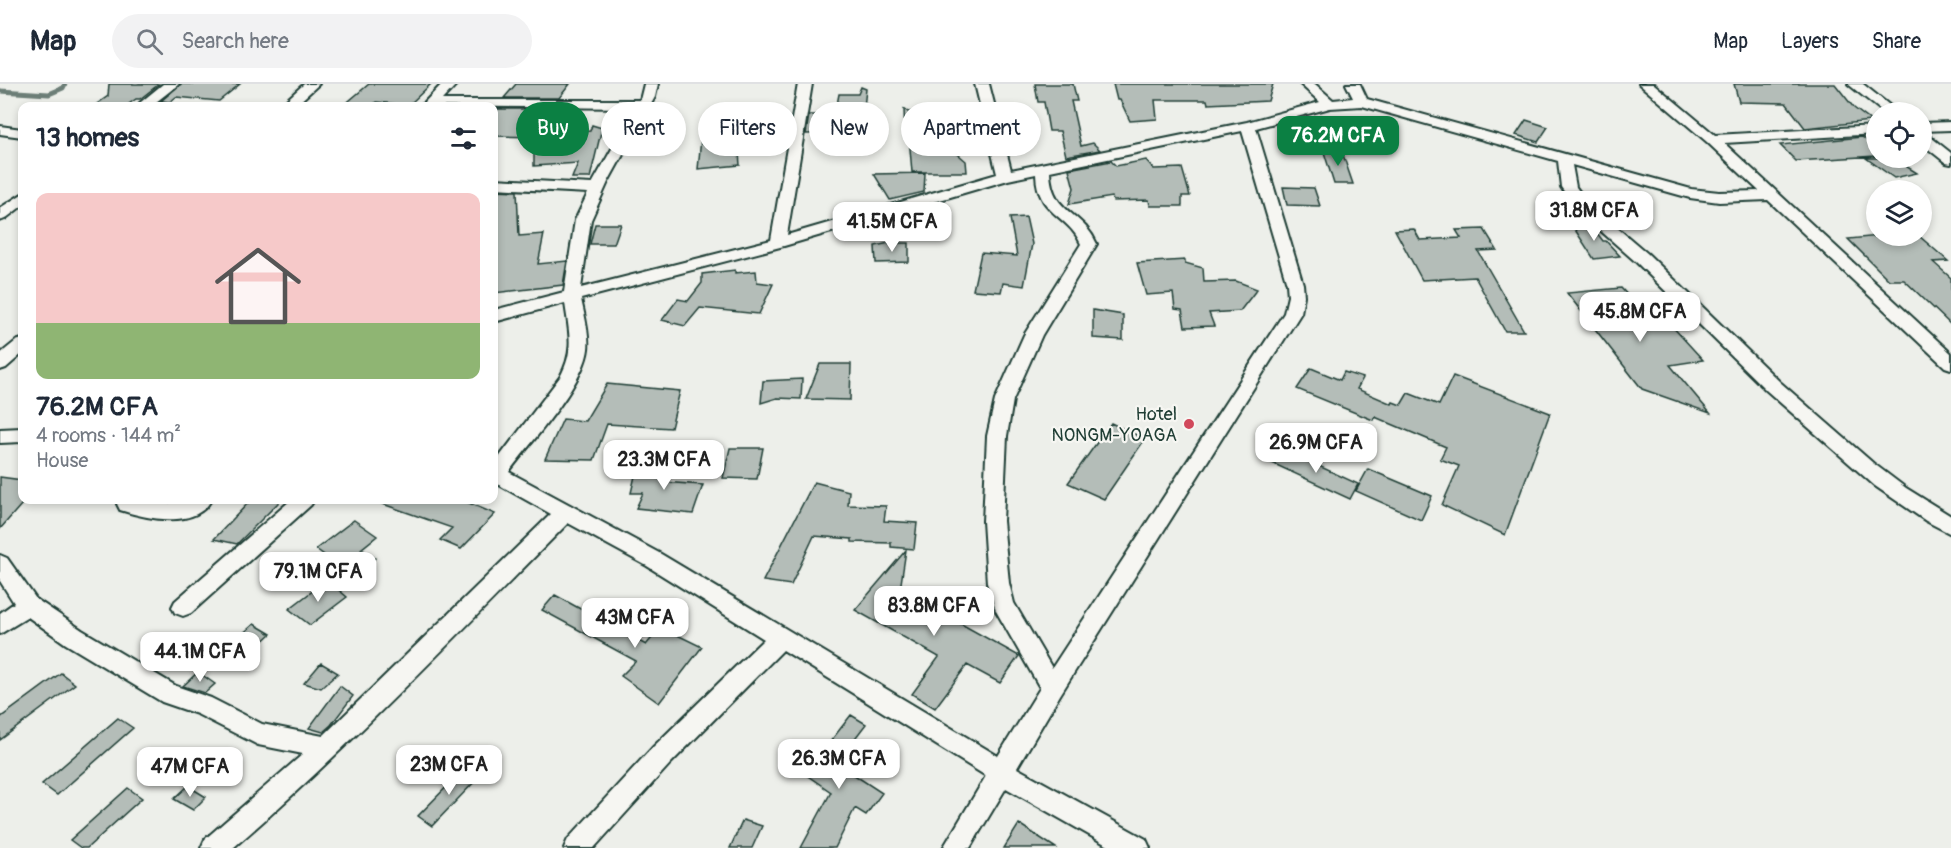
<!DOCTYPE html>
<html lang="en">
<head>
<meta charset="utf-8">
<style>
	:root { --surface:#fff; --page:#f2f2f3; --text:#1f2937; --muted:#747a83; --line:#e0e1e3; --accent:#0b8043 }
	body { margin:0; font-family:Pangolin,sans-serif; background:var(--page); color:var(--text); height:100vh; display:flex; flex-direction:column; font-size:22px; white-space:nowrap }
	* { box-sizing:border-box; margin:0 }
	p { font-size:20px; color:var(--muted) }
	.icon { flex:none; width:33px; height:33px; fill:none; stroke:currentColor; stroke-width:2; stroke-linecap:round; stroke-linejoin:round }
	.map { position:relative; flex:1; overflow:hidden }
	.drawer { position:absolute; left:18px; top:18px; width:480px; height:402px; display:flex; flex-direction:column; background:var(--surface); border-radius:12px; box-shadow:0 3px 9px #0003 }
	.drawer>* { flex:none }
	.hud { position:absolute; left:516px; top:18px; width:570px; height:54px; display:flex; gap:12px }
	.fabs { position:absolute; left:1866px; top:18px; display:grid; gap:12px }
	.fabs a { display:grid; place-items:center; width:66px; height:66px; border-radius:50%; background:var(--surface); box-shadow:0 3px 9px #0003; font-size:30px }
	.price { position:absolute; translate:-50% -51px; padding:0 14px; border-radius:12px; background:#fff; color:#222; font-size:20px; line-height:39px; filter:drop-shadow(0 2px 3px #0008) }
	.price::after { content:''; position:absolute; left:50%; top:36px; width:18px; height:14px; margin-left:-9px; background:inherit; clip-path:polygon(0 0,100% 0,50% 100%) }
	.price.selected { background:var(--accent); color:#fff }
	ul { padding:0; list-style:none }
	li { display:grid; align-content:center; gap:12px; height:318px; padding:0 18px }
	li span { display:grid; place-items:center; height:186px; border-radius:12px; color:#555 }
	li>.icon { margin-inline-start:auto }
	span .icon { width:108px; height:108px; fill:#fffc; stroke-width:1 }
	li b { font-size:26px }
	h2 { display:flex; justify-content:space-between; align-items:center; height:72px; padding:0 18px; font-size:26px }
	.pill { padding:0 21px; border-radius:27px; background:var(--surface); box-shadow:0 3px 9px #0003; font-size:21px; line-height:54px }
	.pill.selected { background:var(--accent); color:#fff }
	header { display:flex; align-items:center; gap:36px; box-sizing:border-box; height:84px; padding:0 30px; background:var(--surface); border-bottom:2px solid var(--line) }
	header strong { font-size:28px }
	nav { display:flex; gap:33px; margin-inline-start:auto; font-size:21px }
	.search { width:420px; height:54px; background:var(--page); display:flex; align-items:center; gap:15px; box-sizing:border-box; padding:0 21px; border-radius:33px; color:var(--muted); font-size:22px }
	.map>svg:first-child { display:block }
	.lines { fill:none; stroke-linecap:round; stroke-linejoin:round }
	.stream { stroke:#6c7e77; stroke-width:5 }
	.building { fill:#b4bdb8; stroke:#1f3d34; stroke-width:1.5 }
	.street-casing { stroke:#1f3d34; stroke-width:4 }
	.street { fill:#f6f6f2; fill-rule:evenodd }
	.poi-dot { fill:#d1495b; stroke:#f6f6f2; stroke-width:2 }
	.labels { text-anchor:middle; stroke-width:4.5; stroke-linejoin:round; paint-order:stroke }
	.poi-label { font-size:18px; fill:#1f3d34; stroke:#f6f6f2; text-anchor:end }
</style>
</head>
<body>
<header>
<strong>Map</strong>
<div class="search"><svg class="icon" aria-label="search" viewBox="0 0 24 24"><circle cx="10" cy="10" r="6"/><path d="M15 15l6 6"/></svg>Search here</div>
<nav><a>Map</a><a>Layers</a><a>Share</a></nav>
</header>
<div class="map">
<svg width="1951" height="764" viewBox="0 0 1951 764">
	<rect width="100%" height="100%" fill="#edefea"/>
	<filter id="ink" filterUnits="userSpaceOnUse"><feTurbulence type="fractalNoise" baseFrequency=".0167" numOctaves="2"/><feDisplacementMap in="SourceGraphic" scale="12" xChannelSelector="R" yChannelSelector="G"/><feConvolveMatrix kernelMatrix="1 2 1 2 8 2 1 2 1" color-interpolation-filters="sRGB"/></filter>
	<g filter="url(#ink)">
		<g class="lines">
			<!-- stream -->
			<path class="stream" d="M0,7l49,3 14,-6 2,-4"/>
		</g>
		<!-- building -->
		<path class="building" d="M109,0h50l-19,15h-4l-10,7h-32l14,-10z
			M181,0h59l-21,17 -43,-4 -6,5 -9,-1z
			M369,0h62l-22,21 -33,-3 -4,4h-29z
			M516,0h54l-11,14h-55z
			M1035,0h38l4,17h-6l10,45 12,-3 7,7 -34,6 -6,-25h-11l-5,-29h-6z
			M1113,0h160l-5,17 -60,3 -1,-4h-52l2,19 -27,2 -10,-21h-3z
			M1734,0h101l19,24 17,13 -66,7 -19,-25 -47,-1z
			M861,3l5,2 -6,56 -21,-2 4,-10 -37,1 3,-19h26l4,-21h19z
			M497,25h53l-7,10 12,-1 -5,16 40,-3 2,-6 10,3 -12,50h-18l6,-15 -44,3v-18l4,-11 -44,-1v-21z
			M904,25l4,3 51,-2 3,19 -32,1 36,31 1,11h-55l-3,-35h-4z
			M1526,36l22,7 -10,15 -22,-7z
			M1862,53l14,10v9l-80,5 -16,-16z
			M721,54l-1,4 18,-2 2,25 -42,4 3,-30z
			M1323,65h18l12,35h-19z
			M1866,74h27l24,15 -23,5z
			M1146,76l8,9 28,-1 8,28h-8v10h-32l-1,-6 -36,1 -1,-4 -43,7 5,-16 -5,-19 42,-8 5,5z
			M925,89l-1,19 -34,8 -16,-26z
			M1283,103l31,1 6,18 -33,-1z
			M494,106l23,1 2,45 25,-2 -6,30 29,-3 -4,24 -69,8z
			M1026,133l6,27 -8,42 -21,-3 -2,9 -28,-2 8,-37 36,3 -7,-38z
			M1568,135l26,10 9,12h3l14,15 -26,3z
			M595,140h26l-7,20h-24z
			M1414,145l6,11 41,-2 -5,-8 28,-1 13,21 -19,1 46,80h-19l-30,-54 -53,3 -27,-50z
			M1880,152h39l29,25 -15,1 18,16v47l-47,-45h-15l-41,-41z
			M889,159h20v19l-33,1 -1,-17z
			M1185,176v3l18,5 1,14 32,-1 21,8 -17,22 -31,2 5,13 -29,1 -3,-17 -7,-1 -2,-16 -27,2 -9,-32z
			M735,186v3l21,-2 1,11 16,2 -14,30 -59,-6 -15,18 -23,-6 16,-21 10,2 14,-18v-9z
			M1621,204l36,39 14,-2 32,35 -33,5 40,48 -68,-24 -75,-96z
			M1093,226l30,5v25l-30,-2z
			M820,280h31l-1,36 -44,-1z
			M1311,284l29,12 4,-8 19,6 -6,11 35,15 1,-2 8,3 7,-12 31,12 14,-29 97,37 -45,122 -63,-30 17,-39 -19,-7 6,-12 -71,-30 -2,3 -76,-31z
			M802,295l-1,20 -24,-1 -16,5 2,-22z
			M607,300l73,7 -9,37 -64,-4 -13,36 -49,-1 18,-40 22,2z
			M1111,339l34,16 -41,60 -36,-16z
			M730,364h33l-6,31 -34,-1z
			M1282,365l76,35 -8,15 -78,-36z
			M638,379h29l-4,19 40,3 -10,29 -57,-6 7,-15h-12z
			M1368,385l64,27 -11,24 -65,-29z
			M0,393l22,3v24l-22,25z
			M814,398l35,9 -1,14 38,1 -2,15 33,2 -3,26 -23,-2v-4l-39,-1v-3l-38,-3 -23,49 -28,-4z
			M251,416h30l-44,44 -23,-5z
			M378,416h84l33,14 -34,35 -21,-9 12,-12 -75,-26z
			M354,436l23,16 -16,13 14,9 -22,18 -37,-27z
			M906,466l-6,40 119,66 -19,27 -33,-18 -32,43 -23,-14 27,-37 -84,-47z
			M327,496l20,17 -37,28 -21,-16z
			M555,511l91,50 15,-18 41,20 -43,56 -38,-27 15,-15 -94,-51z
			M254,540l17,10 -15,14 -17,-11z
			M321,579l17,10 -17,15 -17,-5z
			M198,588l17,12 -10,9 -22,-7z
			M61,589l14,11 -75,56v-22z
			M340,602l13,10 -22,29 -8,7 -14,-4z
			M851,631l15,9 -30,39 46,30 -16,22 -11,-7 -20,40h-34l30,-56 -26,-18z
			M118,634l15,10 -76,67 -15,-11z
			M467,682l14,9 -49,51 -14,-10z
			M188,702l18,11 -13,13 -19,-11z
			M128,704l14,10 -55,50h-6l-11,-8z
			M743,736l19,6 -10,22h-22z
			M1019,740l37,24h-52z"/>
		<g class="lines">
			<!-- street casing -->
			<g class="street-casing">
				<path id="street" d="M163,0h16l-28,22h-15z
					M304,0h15l-24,22h-15z
					M442,0h15l-15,16h198l4,-16h14l-3,13 -47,85 -17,38 -10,68 190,-48 27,-156h14l-25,151 210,-61 -22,-90h14l22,86 236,-48 73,-20 -20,-18h15l18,16 20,-2 -7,-14h14l7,15 324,90 28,3 40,-1 -52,-49 -68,-58h15l61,51 161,-9v8l-152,9 227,210v16l-6,-2 -177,-167 -49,2 -29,-4 -118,-33 4,22 11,15 61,52 132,128 93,81 33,25 45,28v18l-25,-13 -51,-35 -108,-95 -131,-129 -60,-53 -15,-22 -3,-26 -196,-55 -32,2 -74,20 47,156 1,12 -3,17 -241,382 -43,73 129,71 4,9h-38l-106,-60 -36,60h-27l43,-72 -203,-126 -113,114 -76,84h-30l4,-9 84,-91 112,-109 -117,-73 -79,-43c-110,111 -217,223 -335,325h-32l4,-9 98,-85 -45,-9 -61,-31 -35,-12 -96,-58 -38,-27 -28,17v-21l14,-10 -14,-22v-26l7,3 29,41 46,31 94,56 35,12 51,26 61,12 228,-222 -57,-32v-18l66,-87c15,-27 9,-45 5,-74l-71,19v-12l70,-18 11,-72 13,-27 -94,-5v-9l98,5 43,-76 -214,-2zM1242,47l45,153 1,12 -4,17 -232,355 -38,-65 -5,-20 -6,-62 4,-85 6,-36 29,-65 55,-91c-15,-34 -46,-30 -47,-73zM1036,90c1,41 32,40 45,70l-57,91 -29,65 -8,36 -4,85 4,62 9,28 44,77 -42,68 -337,-202 -152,-82c22,-30 75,-88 79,-123 2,-15 -4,-35 -7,-50l203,-53 224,-66z
					M1848,0h15l35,28h-15z
					M1951,38v8l-29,1v-8z
					M0,42l22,3v8l-22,-3z
					M1922,49l5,1 24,19v11l-5,-1 -24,-19z
					M22,110v12l-17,13 -5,2v-13z
					M22,255v15l-16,14 -6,2v-16l16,-13z
					M22,344v14l-22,1v-14z
					M119,416l46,4 21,-4h25c-16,30 -66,18 -91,10l-3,-6z
					M291,416h23l-3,5 -120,108 -8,3 -8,-3 -3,-6 3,-6z"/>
			</g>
			<!-- street -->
			<use href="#street" class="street"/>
		</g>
	</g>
	<!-- markers -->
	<circle class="poi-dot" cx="1189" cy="340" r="6"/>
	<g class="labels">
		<!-- poi labels -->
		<g class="poi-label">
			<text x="1177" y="336">Hotel<tspan x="1177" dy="21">NONGM-YOAGA</tspan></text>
		</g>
	</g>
</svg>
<div class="fabs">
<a><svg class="icon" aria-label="locate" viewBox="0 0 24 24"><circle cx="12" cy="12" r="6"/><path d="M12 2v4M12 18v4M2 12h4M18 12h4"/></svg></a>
<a><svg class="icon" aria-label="layers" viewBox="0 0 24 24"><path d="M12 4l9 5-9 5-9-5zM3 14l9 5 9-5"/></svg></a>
</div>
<b class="price selected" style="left:1338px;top:83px">76.2M CFA</b>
<b class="price" style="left:1594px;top:158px">31.8M CFA</b>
<b class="price" style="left:892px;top:169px">41.5M CFA</b>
<b class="price" style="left:1640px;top:259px">45.8M CFA</b>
<b class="price" style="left:1316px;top:390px">26.9M CFA</b>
<b class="price" style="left:664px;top:407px">23.3M CFA</b>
<b class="price" style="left:318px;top:519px">79.1M CFA</b>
<b class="price" style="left:934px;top:553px">83.8M CFA</b>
<b class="price" style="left:635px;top:565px">43M CFA</b>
<b class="price" style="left:200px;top:599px">44.1M CFA</b>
<b class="price" style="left:839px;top:706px">26.3M CFA</b>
<b class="price" style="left:449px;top:712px">23M CFA</b>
<b class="price" style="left:190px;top:714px">47M CFA</b>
<div class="hud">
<a class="pill selected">Buy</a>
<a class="pill">Rent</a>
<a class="pill">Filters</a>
<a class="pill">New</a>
<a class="pill">Apartment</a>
</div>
<section class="drawer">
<h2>13 homes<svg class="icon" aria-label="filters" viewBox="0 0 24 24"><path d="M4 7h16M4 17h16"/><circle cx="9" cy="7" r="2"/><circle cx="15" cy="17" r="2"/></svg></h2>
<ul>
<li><span style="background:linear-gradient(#f6c9c9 70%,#8fb573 0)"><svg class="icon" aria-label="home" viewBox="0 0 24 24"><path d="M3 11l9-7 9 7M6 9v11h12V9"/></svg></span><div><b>76.2M CFA</b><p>4 rooms · 144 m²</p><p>House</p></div></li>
</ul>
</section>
</div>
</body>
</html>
